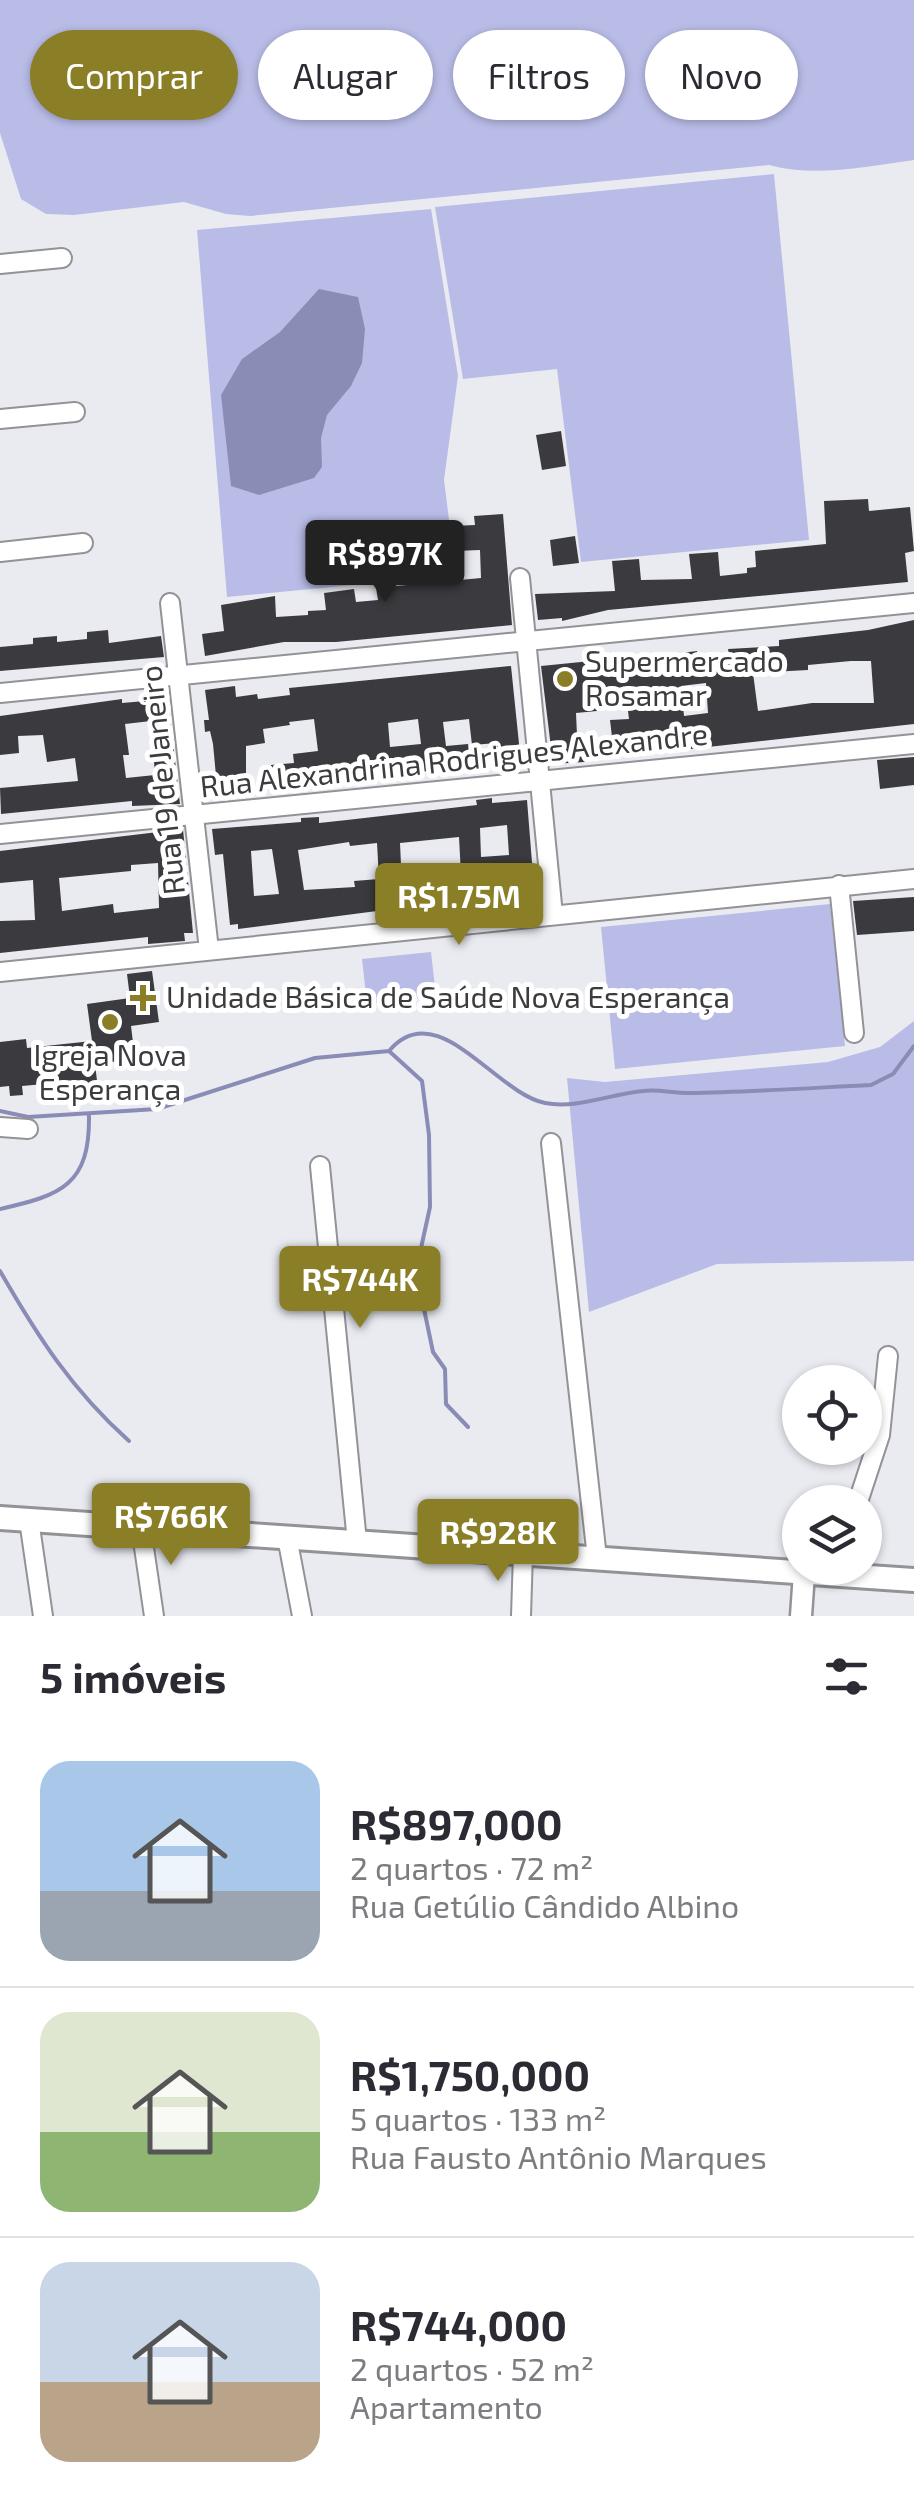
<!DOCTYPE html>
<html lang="pt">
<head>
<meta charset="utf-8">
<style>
	:root { --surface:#fff; --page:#f2f2f3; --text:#2b2b33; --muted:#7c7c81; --line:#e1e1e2; --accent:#8a7f26 }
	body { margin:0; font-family:"Exo 2",sans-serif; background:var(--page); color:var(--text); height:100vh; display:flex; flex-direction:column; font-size:38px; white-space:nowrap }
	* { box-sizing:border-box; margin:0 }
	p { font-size:32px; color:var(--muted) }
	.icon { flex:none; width:55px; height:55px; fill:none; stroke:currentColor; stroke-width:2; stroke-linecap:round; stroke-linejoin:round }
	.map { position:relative; height:1616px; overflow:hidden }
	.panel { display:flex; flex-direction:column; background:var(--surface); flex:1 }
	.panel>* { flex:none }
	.guide { position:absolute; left:30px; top:30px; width:855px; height:90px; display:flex; gap:20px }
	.buttons { position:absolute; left:782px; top:1365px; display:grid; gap:20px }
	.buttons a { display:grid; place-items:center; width:100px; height:100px; border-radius:50%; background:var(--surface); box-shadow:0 2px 8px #0004; font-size:50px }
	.price { position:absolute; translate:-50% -85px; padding:0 22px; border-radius:10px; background:var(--accent); color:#fff; font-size:32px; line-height:65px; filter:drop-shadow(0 2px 5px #0008) }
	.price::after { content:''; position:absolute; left:50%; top:60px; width:30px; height:22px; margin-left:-15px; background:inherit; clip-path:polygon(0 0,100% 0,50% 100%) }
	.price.on { background:#222; color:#fff }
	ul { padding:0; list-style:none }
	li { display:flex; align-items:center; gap:30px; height:250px; padding:0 40px }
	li+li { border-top:2px solid var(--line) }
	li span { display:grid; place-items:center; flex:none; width:280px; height:200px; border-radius:30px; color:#555 }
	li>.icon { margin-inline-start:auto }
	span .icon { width:120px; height:120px; fill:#fffc; stroke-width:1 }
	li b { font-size:42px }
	h2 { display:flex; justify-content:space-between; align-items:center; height:120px; padding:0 40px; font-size:42px }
	.tag { padding:0 35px; border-radius:45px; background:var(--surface); box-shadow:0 2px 8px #0004; font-size:35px; line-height:90px }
	.tag.on { background:var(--accent); color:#fff }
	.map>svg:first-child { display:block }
	.green { fill:#b9bce7 }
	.water { fill:#8a8cb6 }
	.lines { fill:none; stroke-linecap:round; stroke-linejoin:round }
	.stream { stroke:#8a8cb6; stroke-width:4 }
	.building { fill:#3b3b3f; fill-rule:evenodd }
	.minor-casing { stroke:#929297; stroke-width:22 }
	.tertiary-casing { stroke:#929297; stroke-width:25 }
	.secondary-casing { stroke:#929297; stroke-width:28 }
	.minor { stroke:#fff; stroke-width:18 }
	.tertiary { stroke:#fff; stroke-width:20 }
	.secondary { stroke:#fff; stroke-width:22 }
	.poi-dot { fill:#8a7f26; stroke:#fff; stroke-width:4 }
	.labels { text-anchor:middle; stroke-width:10; stroke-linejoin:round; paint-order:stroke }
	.poi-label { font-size:30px; fill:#3b3c3e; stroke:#fff; text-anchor:start }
	.street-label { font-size:30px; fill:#3b3c3e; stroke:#fff }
</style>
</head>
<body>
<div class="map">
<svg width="914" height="1616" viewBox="0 0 914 1616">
	<rect width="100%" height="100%" fill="#eaebf1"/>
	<!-- green -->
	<path class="green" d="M0,0h914v160c-47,6 -98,18 -145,5l-519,51 -24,-2 -42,-12 -110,13 -28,-1 -25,-15 -21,-66z
		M774,174l35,366 -228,22 -24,-193 -94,10 -28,-172z
		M431,209l27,167 -14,104 12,95 -229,22 -30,-367z
		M830,904l15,142 -230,23 -14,-142z
		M431,952l5,44 -69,8 -5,-45z
		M914,1021v240l-197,3 -128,48 -22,-234 38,4 223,-20 52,-15z"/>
	<!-- water -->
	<path class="water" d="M319,289l39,8 7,32 -3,34 -11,23 -24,29 -6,23 1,29 -8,11 -55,17 -28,-9 -10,-91 21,-36 38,-27z"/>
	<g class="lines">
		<!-- stream -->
		<path class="stream" d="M389,1051c48,-57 106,42 156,52 31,6 66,-9 98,-12 14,-2 30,2 45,2 61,-1 122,-5 183,-8l22,-11 21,-28
			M0,1111l28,6 129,-8 158,-51 74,-7 33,30 7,54 1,72 -14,64 17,81 12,17 1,35 22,23
			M0,1209c62,-14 90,-24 89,-94
			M0,1271c38,66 72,119 129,170"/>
	</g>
	<!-- building -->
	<path class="building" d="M561,431l5,35 -24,4 -6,-35z
		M868,499l1,12 41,-4 4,44 -9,2 3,29 -300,28 -46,11v-3l-24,2 -3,-26 80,-3 -3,-30 27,-2 2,21 51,-1 -3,-25 29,-2 2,24 27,-3v-5l9,-1 -1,-16 71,-7 -2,-43z
		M503,514l9,111 -176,17h-52l-79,14 -3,-22 22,-3 -3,-26 54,-9 1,21 32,-2v-4l18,-1 -2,-17 30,-4 2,13 22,-2 -2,-12 105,-10 -1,-28 -25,1 -1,-25 21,-1 -1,-9z
		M575,536l4,27 -26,3 -3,-26z
		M914,620v104l-224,25 -97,5v4l-9,4 -31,2 -12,-98 100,-10 1,16 40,-4 -1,-15 16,-2 1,6 31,-3 -1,-5 51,-3v-6l89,-10zM851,661h20l3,42h-62l-54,8 -5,-38 55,-3v-5zM706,683l2,30 -24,3 -3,-30zM625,687l4,32 -19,1 2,17 -29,2 -1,-4h-5l-1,-22 21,-2 -2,-21z
		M108,630l1,13 52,-7 3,21 -164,14v-24l33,-3v-6l24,-2v6l30,-3v-7z
		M511,666l10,97 -21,3 -3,-23 -25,2 -3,-26 -26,3 3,24 22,-2 2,22 -26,3 1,5 -17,1v-4l-155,19 -2,-25 23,-2 -1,-9 25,-3 -4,-32 -25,3 1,3 -27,4 2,14 -19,3v48l-28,3 -5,-53 -3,-13 -5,1 -1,-12h5l-4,-30 30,-4 1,11 21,-3 1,5 32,-4 -1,-7zM418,719l3,25 -31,3 -2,-24z
		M122,699v4l46,-4 12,105 -48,2v-5l-131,13 -1,-26 78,-7 -3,-23 -28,4 -4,-27 -25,1 1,17 -19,2v-39zM151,721l4,54 -29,3 -3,-23h6l-4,-31z
		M914,757v28l-34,4 -3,-29z
		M492,798v5l35,-3 6,75 3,-1 3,25 -108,5v5l-54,2 -139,18v-5l-8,1 -7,-71 -8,1 -3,-26 89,-7v-4l18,-1v6l28,-3 130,-15 -1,-5zM507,825l2,30 -28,2 -1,-29zM459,837l2,38 -28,2v7l-31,2 -2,-43zM349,842l1,4 27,-3 2,36 -25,2 1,6 -51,3 -6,-40zM272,849l7,45 -25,2 -3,-45z
		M183,829l10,104h-9l1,8 -37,3v-7l-148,16v-32l35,-1 -2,-40 -33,3v-32zM158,863l1,45 -45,5 -1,-9 -51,7 -3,-33 72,-7v-6z
		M914,897v34l-57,4 -4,-34z
		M152,971l7,51 -28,4 4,33 -40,5 3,25 -53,6 -1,-11 -22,2 1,9 -13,1 -1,-10 -9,1v-45l26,-3 1,9 65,-7 -5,-37 43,-6 -3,-24z"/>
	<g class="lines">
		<!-- minor casing -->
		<g class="minor-casing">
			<path id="minor" d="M0,264l62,-6
				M0,419l75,-7
				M0,552l83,-9
				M520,578l33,337
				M170,603l39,347
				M0,693l914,-90
				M0,834l914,-90
				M839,885l15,148
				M0,972l914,-93
				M0,1127l28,2
				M551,1143l46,415
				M320,1166l37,376
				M858,1502l22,-67 8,-79
				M29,1520l14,96
				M141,1527l13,89
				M287,1537l15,79
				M521,1616l2,-63"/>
		</g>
		<!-- tertiary casing -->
		<g class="tertiary-casing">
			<path id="tertiary" d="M801,1616l3,-43"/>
		</g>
		<!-- secondary casing -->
		<g class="secondary-casing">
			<path id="secondary" d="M0,1518l914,62"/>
		</g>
		<!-- minor -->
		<use href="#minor" class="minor"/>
		<!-- tertiary -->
		<use href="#tertiary" class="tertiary"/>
		<!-- secondary -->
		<use href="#secondary" class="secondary"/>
	</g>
	<!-- markers -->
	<g class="poi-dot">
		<circle cx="565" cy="679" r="10"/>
		<path d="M138 983h10v10h10v10h-10v10h-10v-10h-10v-10h10z"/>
		<circle cx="110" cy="1022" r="10"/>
	</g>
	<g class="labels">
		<!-- poi labels -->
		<g class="poi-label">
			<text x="585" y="672">Supermercado<tspan x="585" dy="34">Rosamar</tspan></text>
			<text x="166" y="1008">Unidade Básica de Saúde Nova Esperança</text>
			<text x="110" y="1066" text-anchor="middle">Igreja Nova<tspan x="110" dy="34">Esperança</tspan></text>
		</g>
		<!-- street labels -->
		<g class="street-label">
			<text transform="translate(454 761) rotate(-6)" y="10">Rua Alexandrina Rodrigues Alexandre</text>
			<text transform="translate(163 780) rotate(-96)" y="10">Rua 19 de Janeiro</text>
		</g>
	</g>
</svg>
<div class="buttons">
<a><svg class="icon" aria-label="locate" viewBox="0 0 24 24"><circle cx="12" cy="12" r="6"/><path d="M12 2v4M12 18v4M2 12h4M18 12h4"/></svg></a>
<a><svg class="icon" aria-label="layers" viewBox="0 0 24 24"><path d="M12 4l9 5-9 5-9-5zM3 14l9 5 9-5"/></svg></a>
</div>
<b class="price on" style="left:385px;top:605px">R$897K</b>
<b class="price" style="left:459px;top:948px">R$1.75M</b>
<b class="price" style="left:360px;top:1331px">R$744K</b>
<b class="price" style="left:171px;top:1568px">R$766K</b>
<b class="price" style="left:498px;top:1584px">R$928K</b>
<div class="guide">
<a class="tag on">Comprar</a>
<a class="tag">Alugar</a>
<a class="tag">Filtros</a>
<a class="tag">Novo</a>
</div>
</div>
<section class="panel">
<h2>5 imóveis<svg class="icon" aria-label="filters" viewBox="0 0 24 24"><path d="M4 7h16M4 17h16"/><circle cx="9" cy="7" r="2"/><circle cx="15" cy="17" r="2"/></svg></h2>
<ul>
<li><span style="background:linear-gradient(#a9c7e8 65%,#9aa5b1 0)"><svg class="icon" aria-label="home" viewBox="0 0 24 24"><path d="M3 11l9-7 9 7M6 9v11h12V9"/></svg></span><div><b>R$897,000</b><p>2 quartos · 72 m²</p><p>Rua Getúlio Cândido Albino</p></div></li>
<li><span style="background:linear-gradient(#dfe7d0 60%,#8fb573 0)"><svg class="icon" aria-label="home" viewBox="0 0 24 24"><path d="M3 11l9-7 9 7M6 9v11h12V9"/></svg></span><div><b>R$1,750,000</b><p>5 quartos · 133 m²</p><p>Rua Fausto Antônio Marques</p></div></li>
<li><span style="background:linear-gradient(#c9d6e8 60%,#b9a48a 0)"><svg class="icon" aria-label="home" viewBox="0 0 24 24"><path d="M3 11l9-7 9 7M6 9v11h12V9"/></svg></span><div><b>R$744,000</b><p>2 quartos · 52 m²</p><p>Apartamento</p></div></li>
</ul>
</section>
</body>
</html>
